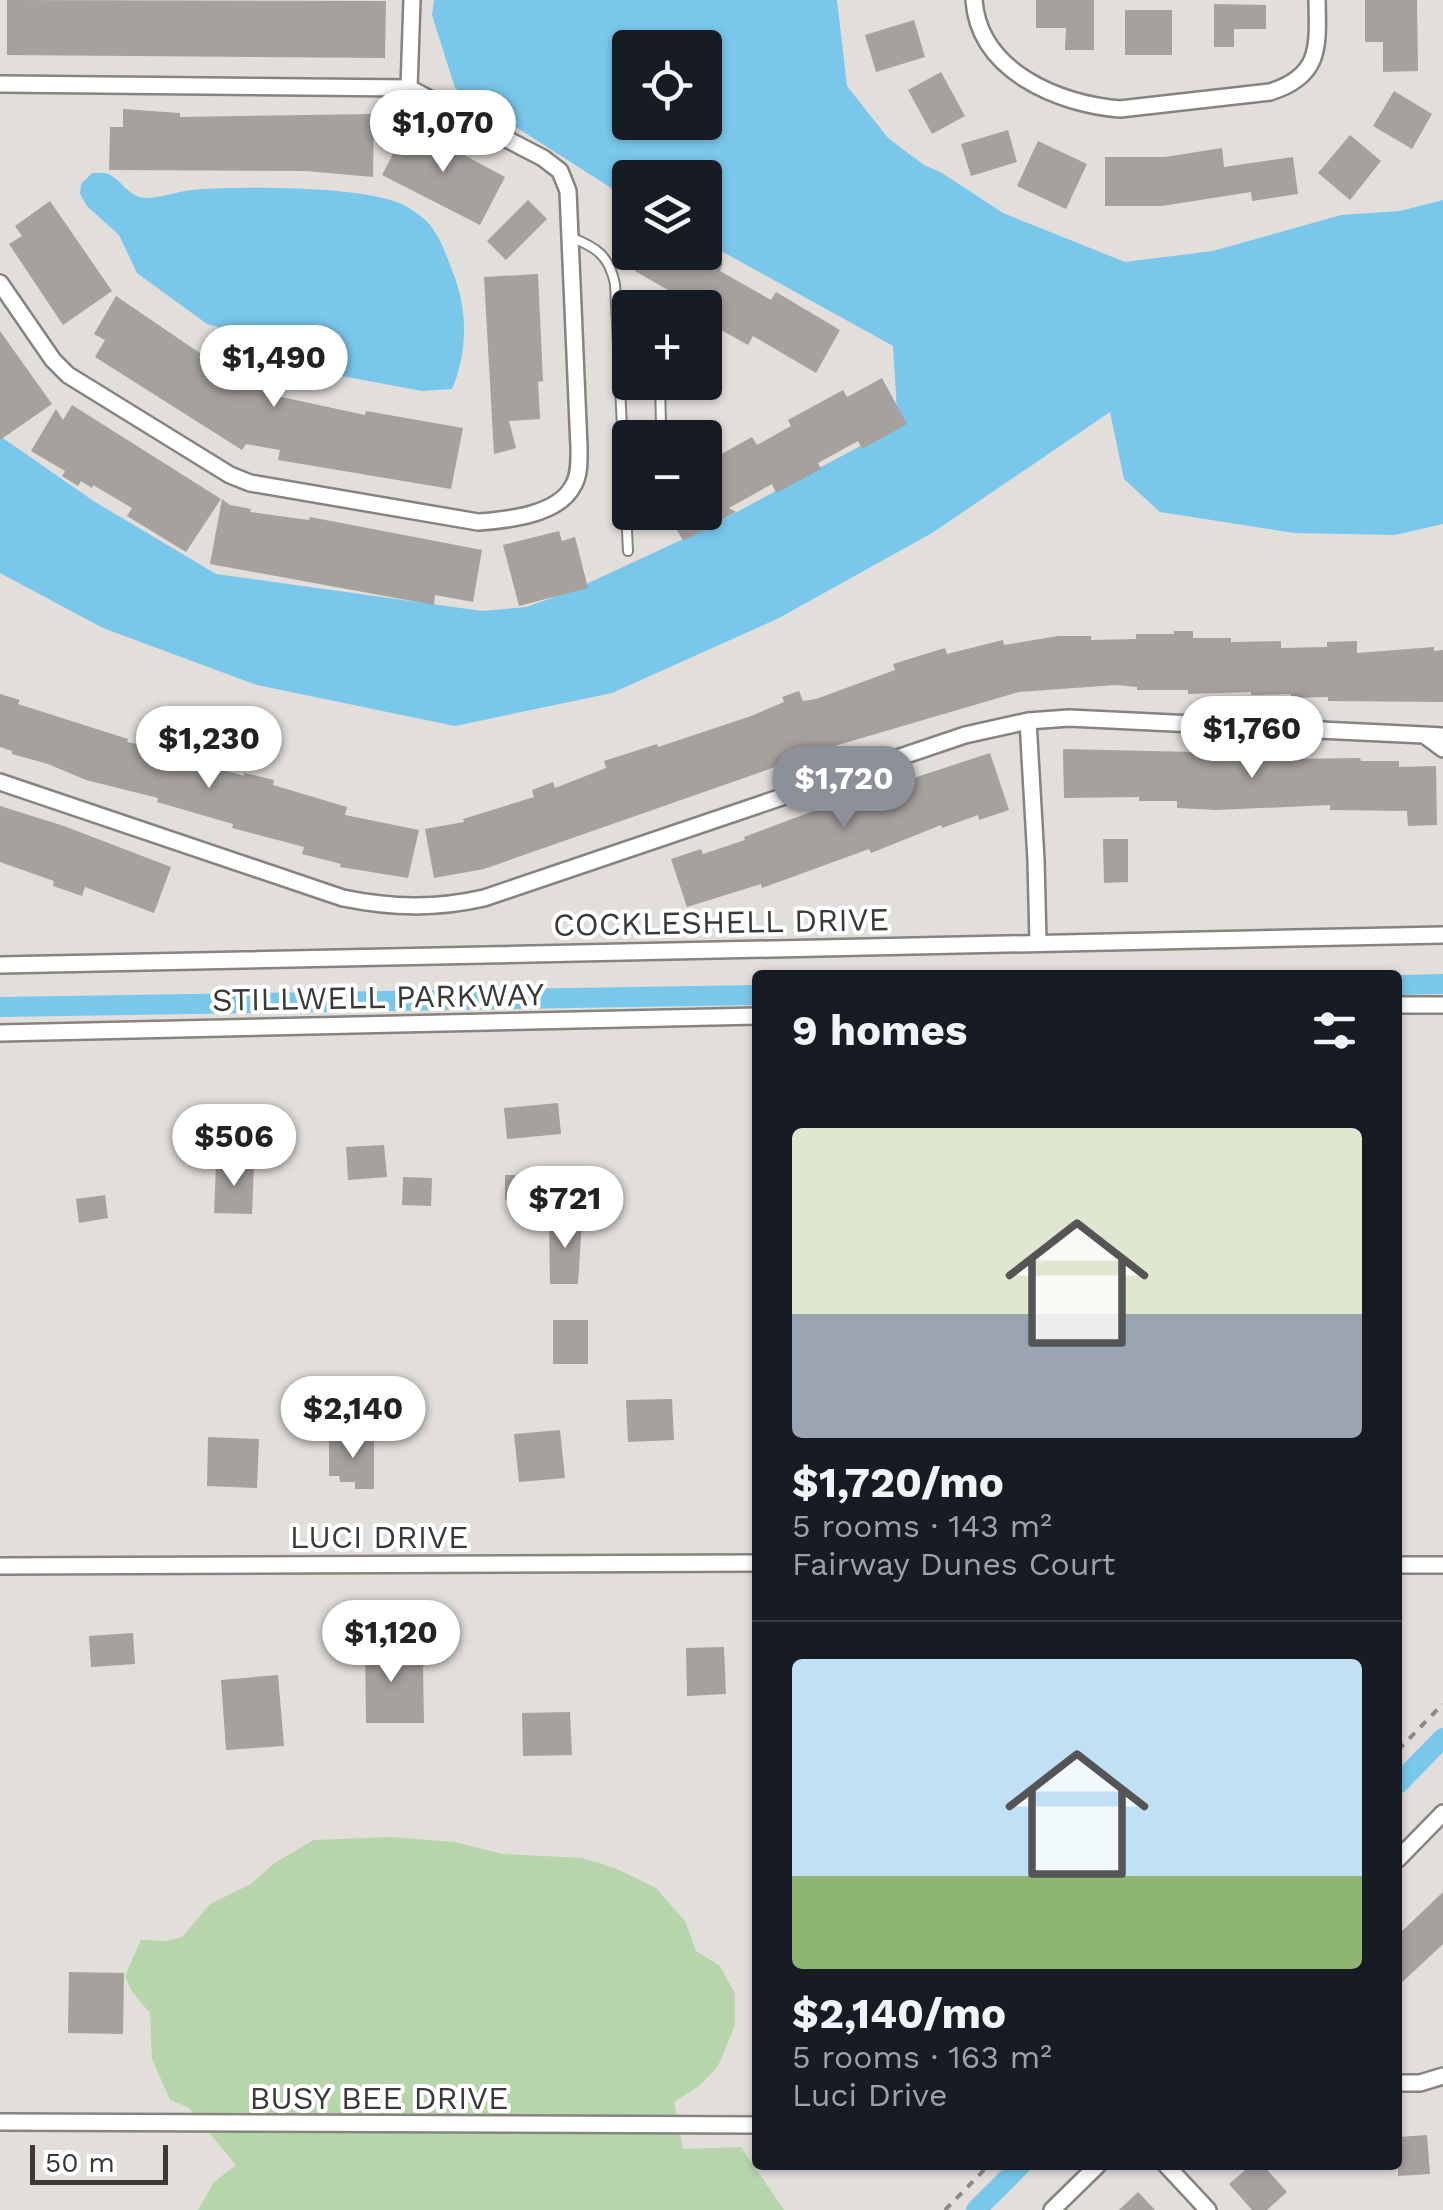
<!DOCTYPE html>
<html lang="en">
<head>
<meta charset="utf-8">
<style>
	:root { --surface:#171b24; --page:#20242c; --text:#f1f3f6; --muted:#9ea1a6; --line:#363941; --accent:#8c9099 }
	body { margin:0; font-family:"Work Sans",sans-serif; background:var(--page); color:var(--text); height:100vh; display:flex; flex-direction:column; font-size:38px; white-space:nowrap }
	* { box-sizing:border-box; margin:0 }
	p { font-size:32px; color:var(--muted) }
	.icon { flex:none; width:55px; height:55px; fill:none; stroke:currentColor; stroke-width:2; stroke-linecap:round; stroke-linejoin:round }
	.map { position:relative; flex:1; overflow:hidden }
	.sheet { position:absolute; left:752px; top:970px; width:650px; height:1200px; display:flex; flex-direction:column; background:var(--surface); border-radius:10px; box-shadow:0 2px 8px #0004 }
	.sheet>* { flex:none }
	.controls { position:absolute; left:612px; top:30px; display:grid; gap:20px }
	.controls a { display:grid; place-items:center; width:110px; height:110px; border-radius:10px; background:var(--surface); box-shadow:0 2px 8px #0004; font-size:50px }
	.scale { position:absolute; left:30px; bottom:25px; width:138px; box-sizing:border-box; padding-left:10px; border:5px solid #3b3937; border-top:0; font-size:28px; line-height:35px; white-space:nowrap; color:#3b3937; -webkit-text-stroke:8px #fff; paint-order:stroke }
	.price { position:absolute; translate:-50% -85px; padding:0 22px; border-radius:35px; background:#fff; color:#222; font-size:32px; line-height:65px; filter:drop-shadow(0 2px 5px #0008) }
	.price::after { content:''; position:absolute; left:50%; top:60px; width:30px; height:22px; margin-left:-15px; background:inherit; clip-path:polygon(0 0,100% 0,50% 100%) }
	.price.current { background:var(--accent); color:#fff }
	ul { padding:0; list-style:none }
	li { display:grid; align-content:center; gap:20px; height:530px; padding:0 40px }
	li+li { border-top:2px solid var(--line) }
	li span { display:grid; place-items:center; height:310px; border-radius:10px; color:#555 }
	li>.icon { margin-inline-start:auto }
	span .icon { width:180px; height:180px; fill:#fffc; stroke-width:1 }
	li b { font-size:42px }
	h2 { display:flex; justify-content:space-between; align-items:center; height:120px; padding:0 40px; font-size:42px }
	.map>svg:first-child { display:block }
	.green { fill:#b6d5aa }
	.water { fill:#79c7eb; fill-rule:evenodd }
	.lines { fill:none; stroke-linecap:round; stroke-linejoin:round }
	.canal { stroke:#79c7eb; stroke-width:20 }
	.building { fill:#a5a19d }
	.service-casing { stroke:#87837f; stroke-width:12 }
	.minor-casing { stroke:#87837f; stroke-width:20 }
	.path { stroke:#8b8986; stroke-width:4; stroke-dasharray:8 8; stroke-linecap:butt }
	.service { stroke:#fff; stroke-width:8 }
	.minor { stroke:#fff; stroke-width:15 }
	.labels { text-anchor:middle; stroke-width:8; stroke-linejoin:round; paint-order:stroke }
	.street-label { font-size:32px; fill:#3b3937; stroke:#fff }
</style>
</head>
<body>
<div class="map">
<svg width="1443" height="2210" viewBox="0 0 1443 2210">
	<rect width="100%" height="100%" fill="#e2deda"/>
	<!-- green -->
	<path class="green" d="M392,1837l63,5 48,12 79,4 35,11 39,19 29,33 11,30 24,15 15,28v31l-17,41 -19,20 -25,16 9,47 58,-2 43,63h-586l16,-28 22,-17 -48,-58 -18,-7 -18,-41 -2,-46 -18,-21 -7,-16 16,-36 25,1 16,-4 28,-33 41,-20 22,-20 41,-24z"/>
	<!-- water -->
	<path class="water" d="M434,0h403l10,86 41,52 36,27 18,8 61,40 122,49 88,-11 128,-36 59,-4 43,-11v324l-48,11 -101,-2 -134,-21 -36,-33 -14,-67 -178,121 -153,85 -167,75 -157,33 -198,-41 -154,-57 -103,-55v-137l95,66 121,72 266,37 44,-4 43,-15 136,-63 193,-103 -5,-80 -188,-104v-64h-75v22l-175,-112 -23,-73zM630,48h75v74h-75z
		M92,173c5,0 11,-1 16,1 13,5 21,24 38,24 14,0 30,-6 45,-8 47,-4 163,-4 205,12 12,4 30,16 37,27 8,11 14,28 19,41 16,39 16,81 0,119l-30,2 -123,-23 -26,-11 -36,-25 -30,-8 -70,-51 -18,-38 -32,-29 -7,-12 1,-10z"/>
	<g class="lines">
		<!-- canal -->
		<path class="canal" d="M1398,985l45,-1
			M0,1007l758,-12
			M1398,1784l45,-46
			M976,2210l45,-45"/>
	</g>
	<!-- building -->
	<path class="building" d="M7,0l379,1 -1,57 -378,-3z
		M1036,0h58v50h-29l1,-22h-30z
		M1365,0h52l1,71 -35,1v-30h-18z
		M1214,4l52,1v24h-32v18h-20z
		M1125,10h47v45h-47z
		M914,20l11,37 -49,15 -11,-37z
		M941,72l24,44 -33,18 -24,-44z
		M1394,91l38,23 -20,35 -39,-23z
		M123,109l57,4v4l194,-3 -1,63 -67,-6 -197,-1 1,-43h13z
		M408,125l97,52 -25,48 -98,-50z
		M1008,130l9,32 -46,14 -10,-32z
		M1350,135l31,26 -31,39 -32,-27z
		M1038,141l49,23 -21,45 -49,-23z
		M1222,148l2,19 69,-10 5,37 -46,7 -1,-9 -89,14h-57v-49h60z
		M528,200l19,19 -41,41 -19,-19z
		M50,201l62,90 -49,34 -54,-81 13,-8 -7,-10z
		M645,252h58l20,12 -3,7 51,29 5,-8 64,38 -24,43 -63,-37 -5,9 -43,-24v-13h-6l-64,-37z
		M538,274l5,107 -5,1 2,37 -31,2 7,27 -22,6 -10,-177z
		M116,296l91,62 65,37 93,20 1,-4 97,17 -12,61 -173,-29 2,-10 -34,-6 -4,6 -147,-93 10,-17 -11,-6z
		M0,331l52,73 -52,36z
		M882,378l25,46 -45,25 -4,-8 -40,22 3,6 -45,24 -4,-9 -43,24 7,4 -53,29 -16,-29h38v-49l47,-26 5,8 34,-19 -3,-6 55,-30 4,7z
		M72,405l149,94 -35,53 -59,-36 5,-8 -39,-23 -1,3 -11,-7 -3,5 -16,-10 3,-5 -34,-20 25,-42 7,11z
		M222,499l8,6 21,4 -1,3 59,8 1,-3 172,33 -9,52 -38,-7 -1,10 -224,-41z
		M559,531l3,10 13,-4 13,51 -69,18 -16,-61z
		M1174,631h19v7h38v4l50,-1v7l46,-1v-5l30,-1v12l77,-6v4l9,-1v52l-115,-1v-4l-37,1v-4l-40,1v-3l-63,2v-4h-51v-3l-21,-2 -97,7 -181,53 -354,124 -50,9 -9,-49 39,-7 -1,-3 71,-22 -2,-7 21,-8 2,6 51,-20 -2,-7 53,-17 1,3 93,-31 33,-14 -2,-5 17,-6 4,10 13,-2 79,-29 -2,-6 52,-16 2,6 56,-14 1,5 54,-9h33v4l45,-1v-5h38z
		M0,694l20,6 -2,4 110,35 -1,3 36,7v3l81,24v-3l30,7 -1,5 74,22 -2,8 74,15 -11,48 -68,-11 1,-3 -39,-10 2,-7 -72,-19 1,-4 -76,-22 1,-4 -72,-18 -38,-16 -36,-10v-3l-12,-4z
		M1063,749l221,5v5l76,-1 1,3h38v6l37,-1 1,59 -29,1 -1,-15 -77,-1v-5l-114,5 -39,-2v-7h-38v-4l-75,1z
		M990,753l19,57 -30,10 -1,-5 -36,13 -1,-3 -70,28 -2,-4 -107,39 -1,-4 -74,23 -16,-48 30,-10 2,5 42,-14 -1,-3 72,-27z
		M0,806l64,20 107,41 -17,46 -69,-26 -3,9 -29,-10 1,-5 -54,-19z
		M1103,839h25v43l-24,1z
		M558,1103l3,31 -54,5 -3,-31z
		M384,1145l3,32 -39,3 -2,-33z
		M216,1164l38,1 -2,49 -38,-1z
		M505,1175h26v25h-26z
		M403,1177l29,1 -1,28 -29,-1z
		M105,1195l3,23 -29,5 -3,-24z
		M549,1219l33,2 -4,63h-28z
		M553,1320h35v44h-35z
		M672,1399l2,41 -46,2 -2,-42z
		M560,1430l5,48 -46,4 -5,-48z
		M208,1437l51,2 -2,49 -50,-2z
		M329,1438h45v51h-19v-7h-15l-1,-6h-10z
		M133,1633l2,31 -44,3 -2,-31z
		M392,1634v32l31,-1 1,58h-58l-1,-88z
		M724,1647l2,47 -39,2 -1,-48z
		M278,1675l6,71 -58,4 -5,-70z
		M570,1712l2,43 -49,1 -1,-43z
		M1443,1892v52l-45,42v-51z
		M69,1972l55,1 -1,61 -55,-1z
		M1427,2135l3,39 -32,2v-39z
		M1251,2165h12l24,27 -20,18h-15l-23,-26z
		M1138,2192l17,18h-36z"/>
	<g class="lines">
		<!-- service casing -->
		<g class="service-casing">
			<path id="service" d="M570,237c26,10 39,18 45,47l13,267
				M660,382l1,44"/>
		</g>
		<!-- minor casing -->
		<g class="minor-casing">
			<path id="minor" d="M974,0c5,71 84,104 146,109l150,-17c51,-16 48,-45 47,-92
				M0,84l409,4 134,70 17,13 8,20 11,256c0,12 1,28 -6,39 -15,29 -66,34 -95,36l-228,-39 -20,-8 -162,-100 -15,-15 -53,-77
				M409,88l3,-88
				M1028,721l8,139 2,83
				M1443,736l-19,-1 19,14
				M0,782l343,116c49,10 93,11 141,0l481,-163 63,-14 41,-3 355,17
				M0,965l1443,-30
				M1398,1005h45
				M0,1033l758,-17
				M1398,1565h45
				M0,1566l758,-3
				M1398,1859l45,-46
				M1398,2083h22l23,-7
				M0,2122l758,3
				M1166,2165l42,45
				M1052,2210l46,-45"/>
		</g>
		<!-- path -->
		<path class="path" d="M1398,1750l45,-46
			M945,2210l44,-45"/>
		<!-- service -->
		<use href="#service" class="service"/>
		<!-- minor -->
		<use href="#minor" class="minor"/>
	</g>
	<g class="labels">
		<!-- street labels -->
		<g class="street-label">
			<text transform="translate(721 922) rotate(-1)" y="11">COCKLESHELL DRIVE</text>
			<text transform="translate(378 997) rotate(-1)" y="11">STILLWELL PARKWAY</text>
			<text x="379" y="1548">LUCI DRIVE</text>
			<text x="379" y="2109">BUSY BEE DRIVE</text>
		</g>
	</g>
</svg>
<div class="controls">
<a><svg class="icon" aria-label="locate" viewBox="0 0 24 24"><circle cx="12" cy="12" r="6"/><path d="M12 2v4M12 18v4M2 12h4M18 12h4"/></svg></a>
<a><svg class="icon" aria-label="layers" viewBox="0 0 24 24"><path d="M12 4l9 5-9 5-9-5zM3 14l9 5 9-5"/></svg></a>
<a>+</a>
<a>−</a>
</div>
<div class="scale">50 m</div>
<b class="price" style="left:443px;top:175px">$1,070</b>
<b class="price" style="left:274px;top:410px">$1,490</b>
<b class="price" style="left:1252px;top:781px">$1,760</b>
<b class="price" style="left:209px;top:791px">$1,230</b>
<b class="price current" style="left:844px;top:831px">$1,720</b>
<b class="price" style="left:234px;top:1189px">$506</b>
<b class="price" style="left:565px;top:1251px">$721</b>
<b class="price" style="left:353px;top:1461px">$2,140</b>
<b class="price" style="left:391px;top:1685px">$1,120</b>
<section class="sheet">
<h2>9 homes<svg class="icon" aria-label="filters" viewBox="0 0 24 24"><path d="M4 7h16M4 17h16"/><circle cx="9" cy="7" r="2"/><circle cx="15" cy="17" r="2"/></svg></h2>
<ul>
<li><span style="background:linear-gradient(#dfe7d0 60%,#9aa5b1 0)"><svg class="icon" aria-label="home" viewBox="0 0 24 24"><path d="M3 11l9-7 9 7M6 9v11h12V9"/></svg></span><div><b>$1,720/mo</b><p>5 rooms · 143 m²</p><p>Fairway Dunes Court</p></div></li>
<li><span style="background:linear-gradient(#bfe0f5 70%,#8fb573 0)"><svg class="icon" aria-label="home" viewBox="0 0 24 24"><path d="M3 11l9-7 9 7M6 9v11h12V9"/></svg></span><div><b>$2,140/mo</b><p>5 rooms · 163 m²</p><p>Luci Drive</p></div></li>
</ul>
</section>
</div>
</body>
</html>
